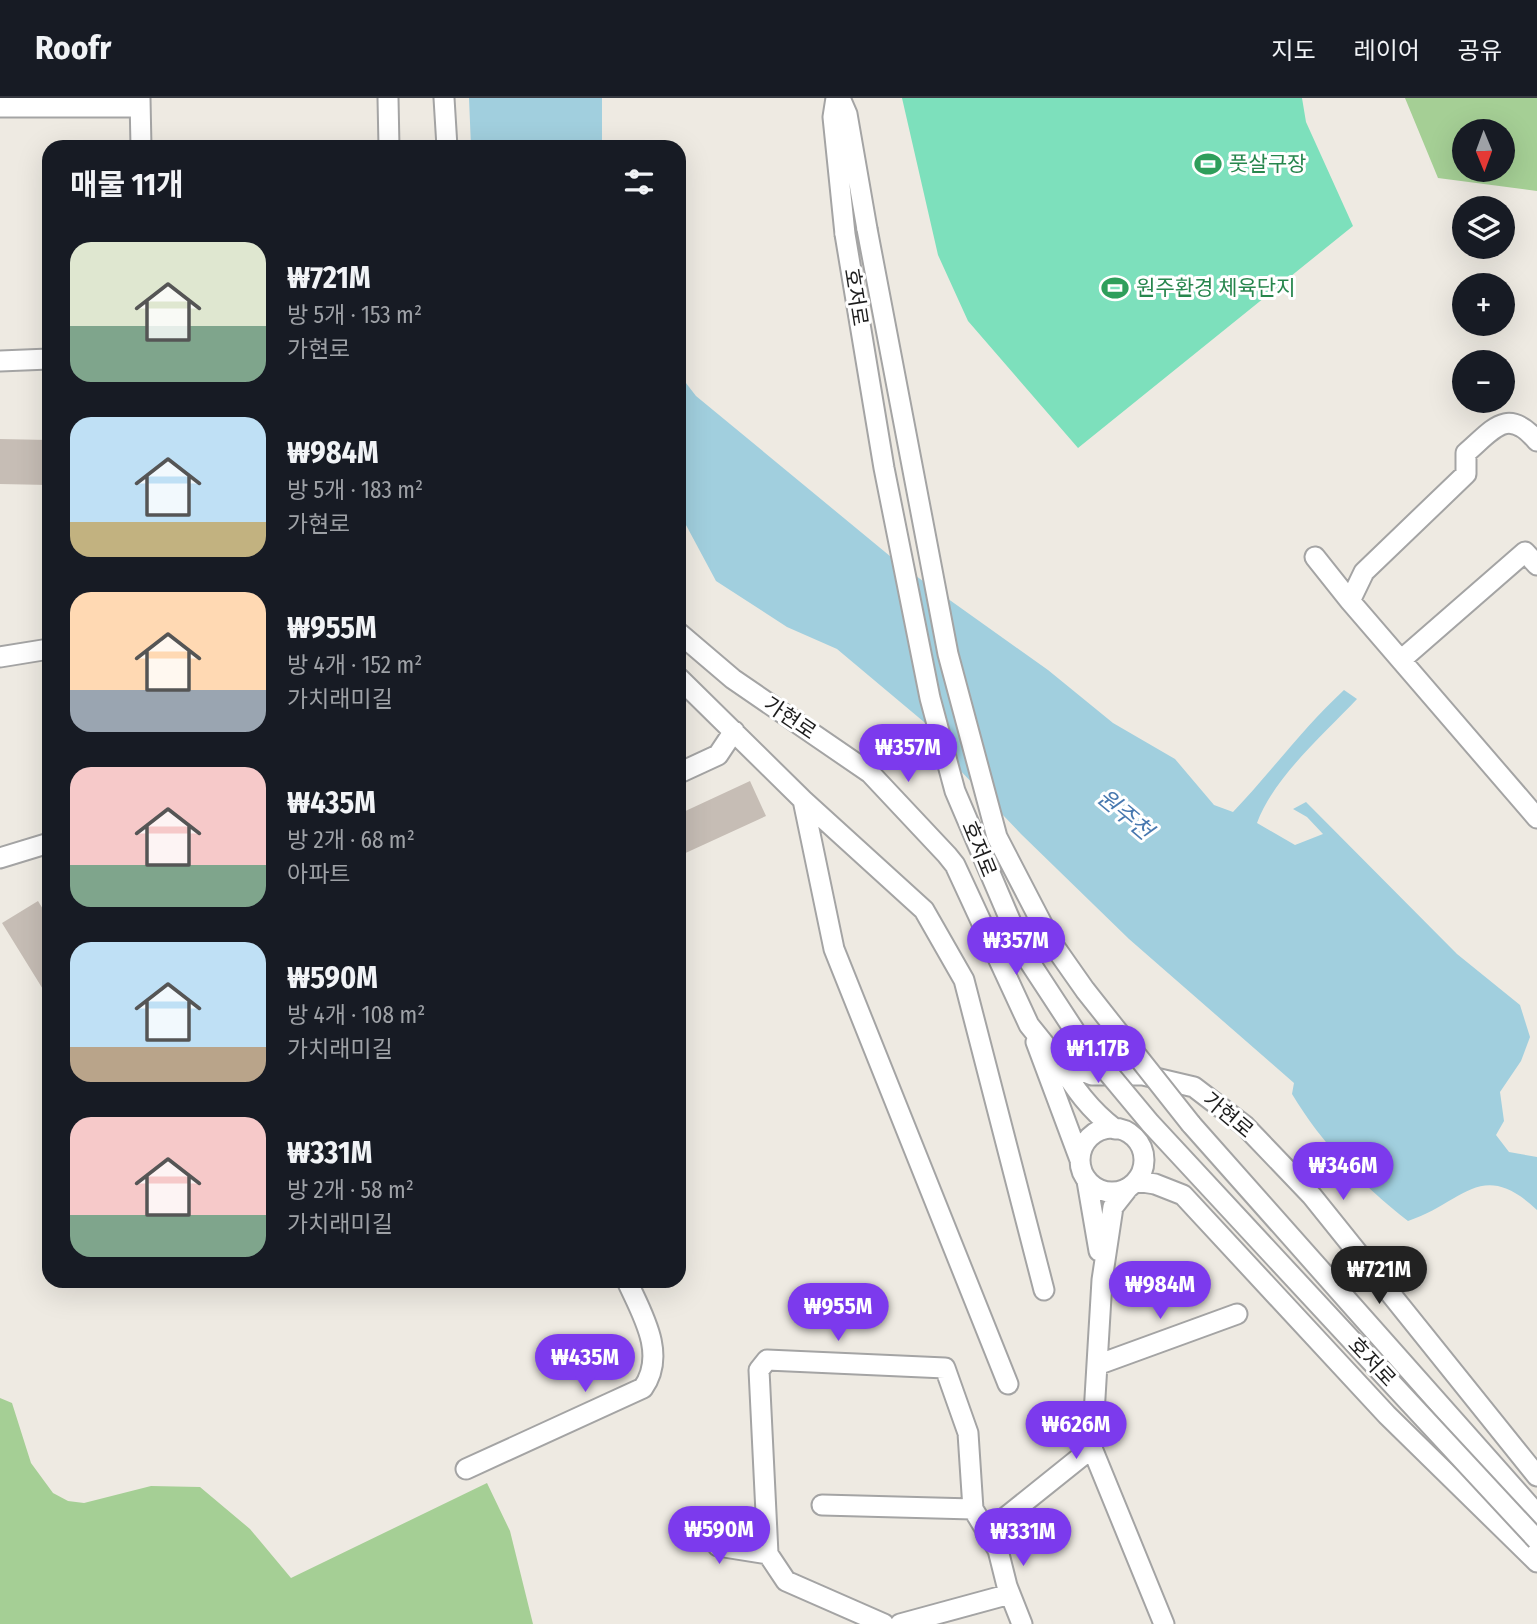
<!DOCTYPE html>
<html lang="ko">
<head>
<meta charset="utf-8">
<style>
	:root { --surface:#171b24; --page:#242831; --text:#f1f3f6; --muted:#9ea1a6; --line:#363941; --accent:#7c3aed }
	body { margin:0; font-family:"Fira Sans Condensed","Noto Sans KR",sans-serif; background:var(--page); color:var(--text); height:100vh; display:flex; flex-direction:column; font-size:26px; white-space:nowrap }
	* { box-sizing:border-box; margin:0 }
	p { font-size:23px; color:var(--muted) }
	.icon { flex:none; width:38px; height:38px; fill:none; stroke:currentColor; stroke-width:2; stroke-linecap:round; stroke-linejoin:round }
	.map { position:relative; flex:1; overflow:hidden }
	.panel { position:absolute; left:42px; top:42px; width:644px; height:1148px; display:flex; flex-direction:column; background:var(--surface); border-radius:21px; box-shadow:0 7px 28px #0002 }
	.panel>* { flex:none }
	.needle { width:46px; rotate:179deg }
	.controls { position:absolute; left:1452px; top:21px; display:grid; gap:14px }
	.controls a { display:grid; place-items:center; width:63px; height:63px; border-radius:50%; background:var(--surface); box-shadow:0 7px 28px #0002; font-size:35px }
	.price { position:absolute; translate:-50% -60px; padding:0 16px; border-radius:24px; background:var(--accent); color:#fff; font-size:23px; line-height:46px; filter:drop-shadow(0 2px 4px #0008) }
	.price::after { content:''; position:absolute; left:50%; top:42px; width:21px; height:16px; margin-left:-10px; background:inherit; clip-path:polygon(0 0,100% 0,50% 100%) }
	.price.current { background:#222; color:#fff }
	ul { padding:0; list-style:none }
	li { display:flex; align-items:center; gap:21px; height:175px; padding:0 28px }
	li span { display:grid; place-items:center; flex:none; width:196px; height:140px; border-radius:21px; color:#555 }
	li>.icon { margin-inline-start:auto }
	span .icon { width:84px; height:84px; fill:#fffc; stroke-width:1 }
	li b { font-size:30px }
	h2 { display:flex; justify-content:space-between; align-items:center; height:84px; padding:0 28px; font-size:30px }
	header { display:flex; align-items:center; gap:42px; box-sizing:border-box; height:98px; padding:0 35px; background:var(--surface); border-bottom:2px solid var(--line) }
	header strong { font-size:33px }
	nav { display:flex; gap:38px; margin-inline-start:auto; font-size:24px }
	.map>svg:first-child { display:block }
	.forest { fill:#a5cf95; fill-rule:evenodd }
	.pitch { fill:#7de0bc }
	.water { fill:#a1cfde }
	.building { fill:#c6bdb5 }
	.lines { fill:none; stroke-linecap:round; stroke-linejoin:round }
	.minor-casing { stroke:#a4a4a4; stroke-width:23 }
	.minor { stroke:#fff; stroke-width:19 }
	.minor-bridge-casing { stroke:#a4a4a4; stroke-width:23; stroke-linecap:butt }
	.minor-bridge { stroke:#fff; stroke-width:19 }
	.labels { text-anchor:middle; stroke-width:6; stroke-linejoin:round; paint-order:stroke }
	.leisure-label { font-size:21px; fill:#27864d; stroke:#fff; text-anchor:start }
	.street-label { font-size:21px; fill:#1d1d1d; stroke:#fff }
	.water-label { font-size:23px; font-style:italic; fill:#4778af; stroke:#fff }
</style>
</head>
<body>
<header>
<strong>Roofr</strong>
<nav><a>지도</a><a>레이어</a><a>공유</a></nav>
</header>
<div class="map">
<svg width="1537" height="1526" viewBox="0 0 1537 1526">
	<rect width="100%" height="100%" fill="#eeeae2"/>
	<!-- forest -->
	<path class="forest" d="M1405,0h132v93l-99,-13zM1465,33h38v39h-38z
		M0,1300l12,5 19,60 22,30 15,8 16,2 67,-17 49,1 50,42 41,49 196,-95 23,48 23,93h-533z"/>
	<!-- pitch -->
	<path class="pitch" d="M902,0h400l4,24 47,104 -275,222 -110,-127 -30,-66z"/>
	<!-- water -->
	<path class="water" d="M469,0h133v49h-131z
		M679,276l17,22 206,170 146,104 65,53 62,36 39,46 19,7c38,-40 71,-85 111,-122l13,9c-33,35 -83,78 -100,124l38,22 28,-11 -16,-17 -14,-8 13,-7 151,152 63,51 10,32 -9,24 -21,31 4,29 -8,14 13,17 28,5v53c-56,-53 -74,-7 -129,11 -46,-36 -86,-77 -116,-127l2,-11 -165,-144 -108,-105 -67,-70 1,-16 -118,-99 -50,-22 -71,-46 -37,-69z"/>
	<!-- building -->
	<path class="building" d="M0,341l49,1v45l-49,-1z
		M750,683l16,35 -87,40v-42z
		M38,803l11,18v80l-47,-76z"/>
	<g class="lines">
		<!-- minor casing -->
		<g class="minor-casing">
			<path id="minor" d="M140,0l1,49
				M388,0l1,49
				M444,0l3,49
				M836,0l-3,19 12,117
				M840,0l7,16 20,115
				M0,9h140
				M0,263l49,-2
				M1537,343c-30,-35 -44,-11 -71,12v21l-102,98 -14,29 187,217
				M1315,459l35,44
				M679,535l54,46 137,94 77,82 8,10 74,160 29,36 34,14h51l51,12 51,39 67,70 225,280
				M0,559l49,-8
				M1401,562l124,-108 12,13
				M679,580l124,122 121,110 40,70 80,310
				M679,675l39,-18 16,-24
				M803,702l31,149 174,435
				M0,760l49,-15
				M1036,944l44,118
				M1058,963c16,27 32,49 57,68
				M1191,1026l346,390
				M1080 1062a32 32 0 1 1 64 0a32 32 0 1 1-64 0Z
				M1087,1083l12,70
				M1136,1083l19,3 28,11 204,220 150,147
				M1128,1090l-15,19 -11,73 -10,168 72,176
				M1097,1267l140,-51
				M466,1371l177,-81c24,-34 -1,-74 -16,-107
				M822,1407l151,4
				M711,1428l7,20 50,8
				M986,1435l106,-85
				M884,1526l-98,-43 -18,-27 -9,-184 8,-10 178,8 23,65 5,76 25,41 9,36 15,38
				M900,1526l110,-30"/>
		</g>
		<!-- minor -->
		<use href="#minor" class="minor"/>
		<!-- minor-bridge casing -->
		<g class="minor-bridge-casing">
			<path id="minor-bridge" d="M867,131l81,425 49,183 55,106 33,47 106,134
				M845,136l39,234 46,230 25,93 70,164 55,84 70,84 387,417"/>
		</g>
		<!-- minor-bridge -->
		<use href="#minor-bridge" class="minor-bridge"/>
	</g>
	<!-- icons -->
	<defs>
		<g id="stadium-bare" transform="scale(2.1)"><path d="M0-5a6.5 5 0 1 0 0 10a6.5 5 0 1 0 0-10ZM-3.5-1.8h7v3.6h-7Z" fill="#2e9e5b" stroke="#fff" stroke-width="2.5" paint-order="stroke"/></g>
	</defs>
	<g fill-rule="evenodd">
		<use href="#stadium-bare" x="1208" y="66"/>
		<use href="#stadium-bare" x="1115" y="190"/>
	</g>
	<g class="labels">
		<!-- leisure labels -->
		<g class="leisure-label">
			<text x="1229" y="73">풋살구장</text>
			<text x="1136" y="197">원주환경 체육단지</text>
		</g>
		<!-- street labels -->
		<g class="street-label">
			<text transform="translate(856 199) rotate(81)" y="7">호저로</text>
			<text transform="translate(790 620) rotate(34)" y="7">가현로</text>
			<text transform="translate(979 751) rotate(68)" y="7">호저로</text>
			<text transform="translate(1228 1017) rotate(40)" y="7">가현로</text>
			<text transform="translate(1372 1264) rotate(47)" y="7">호저로</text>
		</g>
		<!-- water labels -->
		<g class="water-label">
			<text transform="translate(1125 716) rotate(40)" y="8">원주천</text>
		</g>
	</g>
</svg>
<div class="controls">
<a><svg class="needle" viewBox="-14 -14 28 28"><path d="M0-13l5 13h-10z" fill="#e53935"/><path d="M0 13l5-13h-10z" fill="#9ea1a6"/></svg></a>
<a><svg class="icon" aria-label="layers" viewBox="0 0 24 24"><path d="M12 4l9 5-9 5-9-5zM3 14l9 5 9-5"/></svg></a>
<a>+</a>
<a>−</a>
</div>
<b class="price" style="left:908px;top:686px">₩357M</b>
<b class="price" style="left:1016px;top:879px">₩357M</b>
<b class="price" style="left:1098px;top:987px">₩1.17B</b>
<b class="price" style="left:1343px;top:1104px">₩346M</b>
<b class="price current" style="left:1379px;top:1208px">₩721M</b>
<b class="price" style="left:1160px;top:1223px">₩984M</b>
<b class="price" style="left:838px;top:1245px">₩955M</b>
<b class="price" style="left:585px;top:1296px">₩435M</b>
<b class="price" style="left:1076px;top:1363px">₩626M</b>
<b class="price" style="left:719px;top:1468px">₩590M</b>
<b class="price" style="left:1023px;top:1470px">₩331M</b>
<section class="panel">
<h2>매물 11개<svg class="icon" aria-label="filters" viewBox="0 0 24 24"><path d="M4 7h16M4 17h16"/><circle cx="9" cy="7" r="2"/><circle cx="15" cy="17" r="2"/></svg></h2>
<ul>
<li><span style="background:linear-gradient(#dfe7d0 60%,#7fa58c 0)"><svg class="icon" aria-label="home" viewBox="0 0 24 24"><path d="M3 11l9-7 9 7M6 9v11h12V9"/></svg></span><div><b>₩721M</b><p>방 5개 · 153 m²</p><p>가현로</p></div></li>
<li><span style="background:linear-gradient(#bfe0f5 75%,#c2b280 0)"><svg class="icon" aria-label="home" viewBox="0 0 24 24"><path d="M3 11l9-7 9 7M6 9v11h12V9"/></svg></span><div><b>₩984M</b><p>방 5개 · 183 m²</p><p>가현로</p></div></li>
<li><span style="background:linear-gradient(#ffd9b3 70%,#9aa5b1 0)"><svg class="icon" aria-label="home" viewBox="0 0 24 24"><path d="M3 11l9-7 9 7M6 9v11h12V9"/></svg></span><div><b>₩955M</b><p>방 4개 · 152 m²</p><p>가치래미길</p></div></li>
<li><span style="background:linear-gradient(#f6c9c9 70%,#7fa58c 0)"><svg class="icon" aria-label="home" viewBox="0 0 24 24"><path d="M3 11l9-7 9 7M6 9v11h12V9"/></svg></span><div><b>₩435M</b><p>방 2개 · 68 m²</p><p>아파트</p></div></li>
<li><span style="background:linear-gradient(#bfe0f5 75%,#b9a48a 0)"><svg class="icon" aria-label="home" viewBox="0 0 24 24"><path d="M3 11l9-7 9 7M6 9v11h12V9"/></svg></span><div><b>₩590M</b><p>방 4개 · 108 m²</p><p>가치래미길</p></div></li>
<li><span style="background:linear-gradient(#f6c9c9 70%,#7fa58c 0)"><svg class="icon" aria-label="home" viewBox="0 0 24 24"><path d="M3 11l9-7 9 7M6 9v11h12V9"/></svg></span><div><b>₩331M</b><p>방 2개 · 58 m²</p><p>가치래미길</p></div></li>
</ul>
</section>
</div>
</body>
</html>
